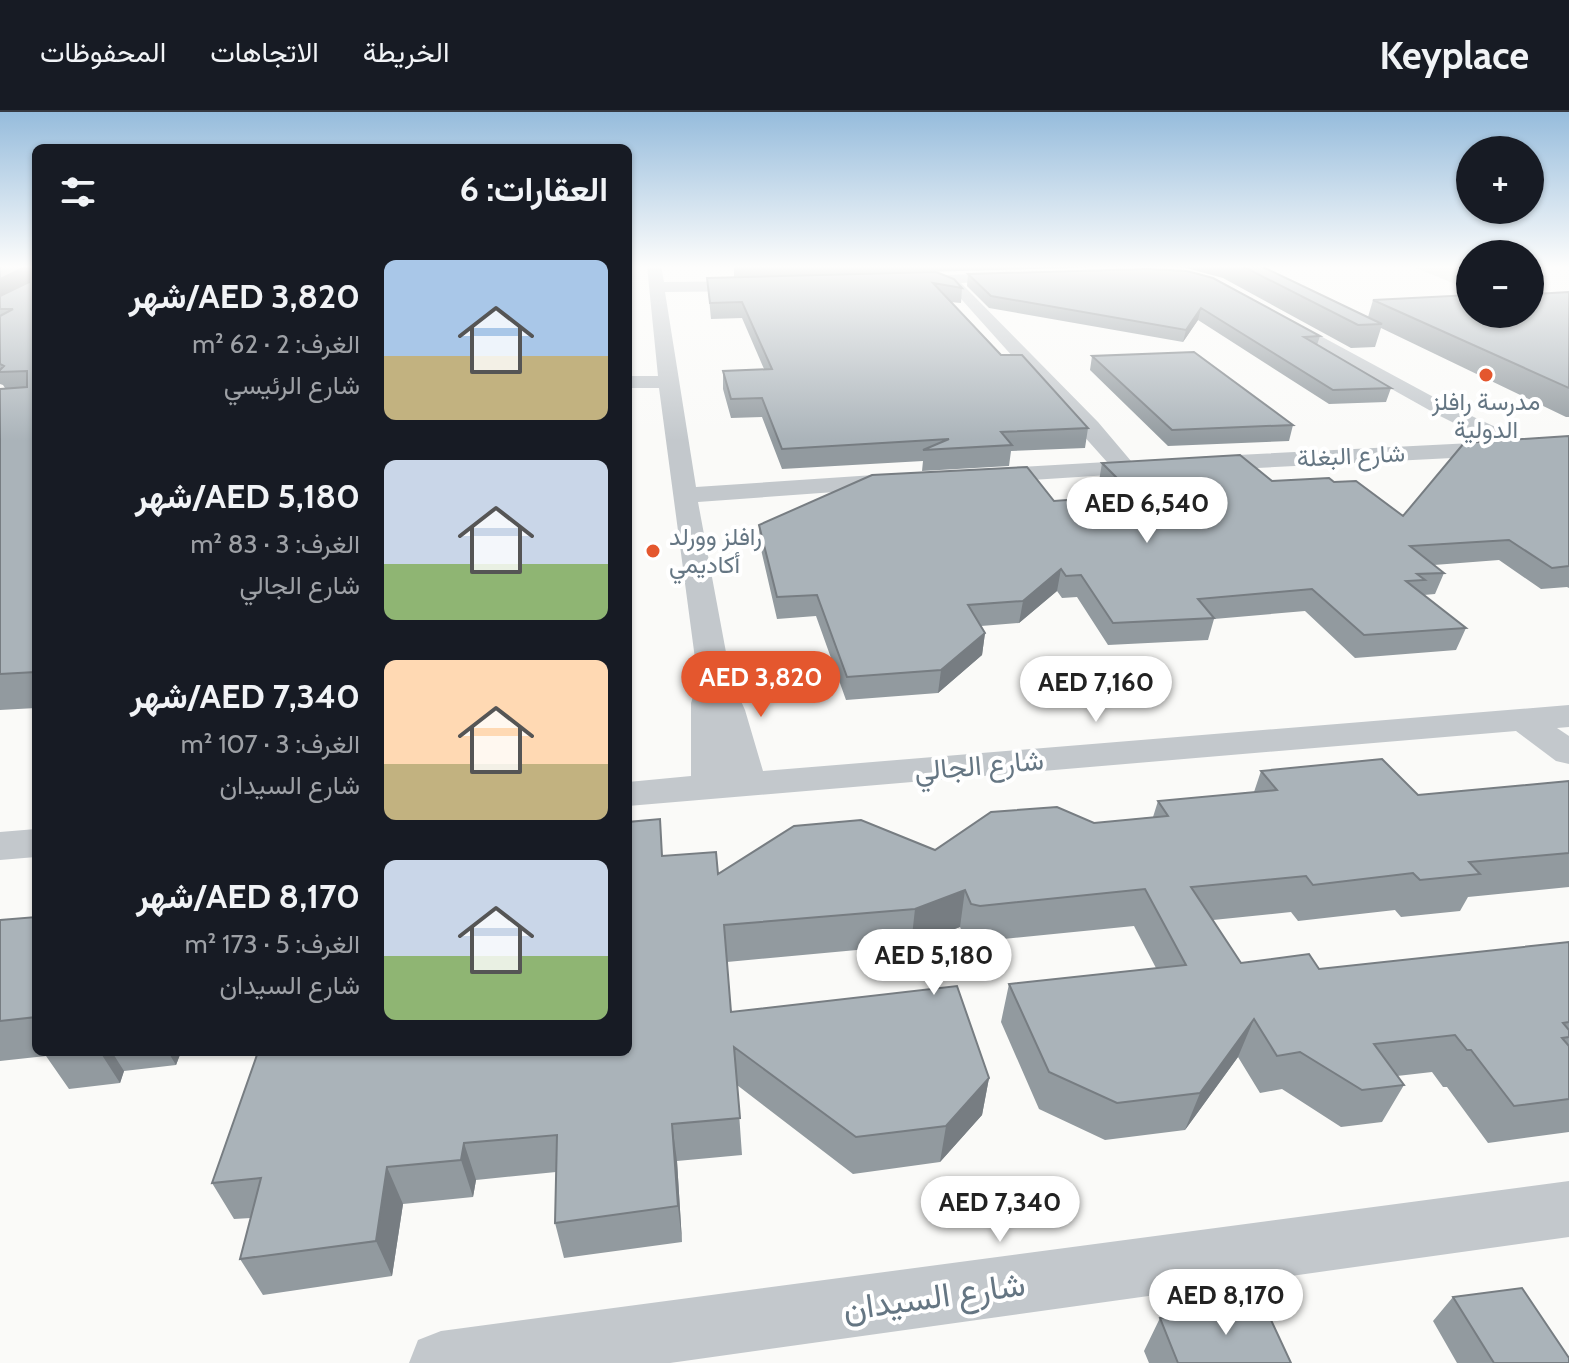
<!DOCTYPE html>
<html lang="ar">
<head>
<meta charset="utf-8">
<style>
	:root { --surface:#171b24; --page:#20242c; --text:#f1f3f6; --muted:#9ea1a6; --line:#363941; --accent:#e4572e }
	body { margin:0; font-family:Cabin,Vazirmatn,sans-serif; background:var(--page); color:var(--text); direction:rtl; height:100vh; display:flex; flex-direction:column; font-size:30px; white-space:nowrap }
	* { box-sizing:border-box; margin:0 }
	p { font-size:26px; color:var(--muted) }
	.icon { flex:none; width:44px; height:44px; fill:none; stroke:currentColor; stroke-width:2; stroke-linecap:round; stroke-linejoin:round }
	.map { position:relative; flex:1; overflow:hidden; direction:ltr }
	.sheet { position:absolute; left:32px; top:32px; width:600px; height:912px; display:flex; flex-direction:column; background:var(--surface); border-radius:12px; box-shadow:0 2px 6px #0004; direction:rtl }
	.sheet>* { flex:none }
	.tools { position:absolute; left:1456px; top:24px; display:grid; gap:16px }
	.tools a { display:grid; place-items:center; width:88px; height:88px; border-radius:50%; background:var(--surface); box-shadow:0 2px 6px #0004; font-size:40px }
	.price { position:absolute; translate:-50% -68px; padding:0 18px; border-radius:28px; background:#fff; color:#222; font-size:26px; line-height:52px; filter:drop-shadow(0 2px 4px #0008) }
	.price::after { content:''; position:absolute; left:50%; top:48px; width:24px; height:18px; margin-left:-12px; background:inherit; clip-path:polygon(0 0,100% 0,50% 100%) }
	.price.active { background:var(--accent); color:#fff }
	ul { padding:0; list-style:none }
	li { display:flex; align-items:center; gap:24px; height:200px; padding:0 24px }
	li span { display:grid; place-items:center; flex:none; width:224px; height:160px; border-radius:12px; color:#555 }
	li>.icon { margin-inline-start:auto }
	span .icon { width:96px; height:96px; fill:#fffc; stroke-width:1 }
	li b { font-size:34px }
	h2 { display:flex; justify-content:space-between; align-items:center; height:96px; padding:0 24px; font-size:34px }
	header { display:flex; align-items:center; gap:48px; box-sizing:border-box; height:112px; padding:0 40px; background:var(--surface); border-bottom:2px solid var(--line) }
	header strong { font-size:38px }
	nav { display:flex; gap:44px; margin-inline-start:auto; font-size:28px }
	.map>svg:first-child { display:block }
	.green { fill:#dadfd7 }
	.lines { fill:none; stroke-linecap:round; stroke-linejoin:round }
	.minor { fill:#c3c8cc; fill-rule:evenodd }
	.wall { fill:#929a9f }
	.shaded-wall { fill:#777d82 }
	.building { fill:#aab3b9; stroke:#777d82; stroke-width:2 }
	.poi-dot { fill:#e4572e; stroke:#fff; stroke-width:3 }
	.labels { text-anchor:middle; stroke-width:8; stroke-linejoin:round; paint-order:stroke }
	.far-poi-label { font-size:24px; fill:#657683; stroke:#fff }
	.far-street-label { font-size:24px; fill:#657683; stroke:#fff }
	.street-label { font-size:28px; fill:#657683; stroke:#fff }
	.near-street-label { font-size:34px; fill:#657683; stroke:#fff }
</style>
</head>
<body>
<header>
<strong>Keyplace</strong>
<nav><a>الخريطة</a><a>الاتجاهات</a><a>المحفوظات</a></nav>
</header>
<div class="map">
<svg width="1569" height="1251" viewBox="0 0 1569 1251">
	<rect width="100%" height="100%" fill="#fafaf8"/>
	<!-- green -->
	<path class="green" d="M1470,154v18l-12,1 -45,-18z"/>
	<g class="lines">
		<!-- minor -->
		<path class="minor" d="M647,154h14l3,16 93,-1 8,5 -8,5 -92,1 31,195 208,-14 9,2 3,5 -3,5 -9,2 -206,15 33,177 14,31 18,61 806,-66v22l-12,1 12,8v28l-13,-3 -40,-30 -888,75v-24l63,-6v-73l7,-22 -39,-293h-31v-12h30z
			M1017,161l7,4 -2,3 -61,3 137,139 33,39 25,1 4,5 -4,5 -173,11 -9,-2 -3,-5 3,-5 9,-2 124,-7 -153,-171 -17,-7 -33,2 -8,-5 8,-5z
			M1278,201l174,94 72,33 45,-2v14l-370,19 -8,-2 -4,-5 4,-5 8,-2 293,-15 -54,-27 -166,-93 -2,-4 2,-4z
			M36,717v28l-36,3v-28z
			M1569,1069v56l-899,126h-261l9,-23 23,-9z"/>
	</g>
	<!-- wall -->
	<path class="wall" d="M0,154h36v442l-36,2v-321l5,-1 -2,-3 -3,-1z
		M734,154h527l107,51 5,-17 157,5 5,-11 34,-2v125h-3l-185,-89 -6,19 -24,1 -128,-70 -37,-10 -40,-2 -412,11z
		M1148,157l172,67 -3,9 74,43 -5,14 -57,2 -131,-84 -15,22 -194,-34 -22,-22 1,-12z
		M936,160l26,16 -1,15 -11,-1 51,53 87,73 -3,20 -74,3 -2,15 -87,5 1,-10 -141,8 -20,-52 -31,1 -8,-29v-18l41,-2 -22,-51 -31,1 -4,-41z
		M1092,244l201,69 -4,16 -121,5 -78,-76z
		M1569,324v152l-2,-1 -26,2 -42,-29 -65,5 10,8 -9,21 -11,1 42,33 -10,22 -101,8 -50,-47 -91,8 -6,21 -100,5 -31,-48 -15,1 -5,-7 -38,32 -38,3 4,7 -3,22 -44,38 -92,7 -30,-84 -39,3 -17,-74 -1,-20 354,-28 -14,-16 3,-18 170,18 62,1 69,34z
		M1261,659l157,24 151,-14v106l-101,10 -8,14 -59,6 -6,-7 -97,11 -7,-9 -78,8 28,43 78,6 250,-27v190l-81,11 -41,-56h-4l-11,-15 -35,4 7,9 -22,37 -41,5 -59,-38 -22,4 -22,-36 -53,73 -80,10 -66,-31 -38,-87 8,-38 147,-16 -22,-42 -160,16 -8,-2 -6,-13 -49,18 -184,17 4,50 258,66 -7,37 -42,47 -87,12 -116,-89 5,70 -65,6 5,81 -118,16 -9,-35 1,-51 -80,8 -3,17 -70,7 -11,72 -129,19 -23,-36 11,-41 -17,1 -22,-36 451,-327 55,18 217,-24 159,-27 59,-6 5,-16 96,-9z
		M36,805v135h145l-5,13 -52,6 -4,12 -51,6 -23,-33 -46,5v-141z
		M1453,1185l116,66h-112l-24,-42z
		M1160,1206l131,45h-142l-5,-12z"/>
	<!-- shaded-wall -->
	<path class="shaded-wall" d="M27,154h2l7,18 -36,20v-25z
		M1201,196l-3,12 -15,22 3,-12z
		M1061,457l-4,22 -38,32 4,-22z
		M985,521l-3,22 -44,38 3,-23z
		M965,778l-5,37 -49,18 4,-36z
		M1254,907l-16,38 -53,73 15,-37z
		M100,940h12l12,19 -4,12z
		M168,940h13l-5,13z
		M989,966l-7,37 -42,47 6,-36z
		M672,1012l5,37 5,81 -4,-36z
		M464,1031l12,37 -3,17 -12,-37z
		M387,1055l16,37 -11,72 -16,-35z"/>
	<!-- building -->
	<path class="building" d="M0,154h27l-27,13z
		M29,154h7v406l-36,2v-285l27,-2v-16l-27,1v-2l4,-4 -4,-2v-48l13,-7h-13v-13l29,-14z
		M1242,154h19l121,58 -24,1z
		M1148,157l39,2 26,7 107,58 -16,1 87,51 -58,2 -132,-82 -15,22 -195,-34 -23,-22z
		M936,160l18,7 8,9 -29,-5 68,72h21l66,73 -87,4 11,13 -89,5 26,-11 -167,10 -20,-51 -31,1 -8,-28 49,-2 -30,-67 -32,1 -3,-25z
		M1569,180v96l-196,-88 97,-5v19h60v-9l3,1 2,-12z
		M1194,240l99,73 -121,5 -80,-74z
		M1569,324v130l-17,2 -43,-28 -99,6 34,27 -27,1 8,6 -19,1 60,47 -102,7 -52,-46 -114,10 16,19 -101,5 -32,-48 -15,1 -5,-7 -38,32 -55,4 17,28 -44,37 -94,7 -30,-82 -40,2 -18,-72 113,-50 155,-8 27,34 80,-6 -32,-32 138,-8 32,26 57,-3 5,4 22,-1 47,35 61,-73z
		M1382,647l36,36 151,-14v72l-100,9 11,12 -60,6 -7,-7 -100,12 -7,-9 -115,11 50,76 68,-9 10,15 250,-27v80l-6,1 6,7v7l-7,1 7,8v53l-55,7 -43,-56h-4l-12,-15 -81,9 30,41 -42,5 -62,-38 -23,4 -23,-37 -54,74 -83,10 -68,-31 -40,-88 177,-19 -41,-76 -165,17 -9,-2 -6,-14 -50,19 -191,16 7,87 226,-26 32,92 -43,48 -90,11 -122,-90 6,71 -68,6 6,82 -123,17 2,-88 -93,8 -3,17 -74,7 -11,74 -136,18 21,-81 -49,5 46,-131h370v-230l32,-3 2,37 54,-4 2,22 76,-48 67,-6 74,30 56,-38 66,-5 37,16 74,-7 -10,-15 119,-11 -16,-19z
		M36,805v100l-36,4v-101z
		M1522,1176l47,70v5h-75l-41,-66z
		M1264,1193l27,58h-113l-18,-45z"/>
	<!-- sky -->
	<linearGradient id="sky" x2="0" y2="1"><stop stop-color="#96bcdc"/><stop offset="0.47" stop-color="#fdfdfc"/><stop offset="1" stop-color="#fdfdfc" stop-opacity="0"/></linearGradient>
	<rect width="1569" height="329" fill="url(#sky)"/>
	<!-- markers -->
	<g class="poi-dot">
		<circle cx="1486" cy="263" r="8"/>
		<circle cx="653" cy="439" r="8"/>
	</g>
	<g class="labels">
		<!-- far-poi labels -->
		<g class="far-poi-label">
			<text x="1486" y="298">مدرسة رافلز<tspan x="1486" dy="28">الدولية</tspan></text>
			<text x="669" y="433" text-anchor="start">رافلز وورلد<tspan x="669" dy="28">أكاديمي</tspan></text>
		</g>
		<!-- far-street labels -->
		<g class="far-street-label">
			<text transform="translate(1351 344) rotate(-3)" y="8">شارع البغلة</text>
		</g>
		<!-- street labels -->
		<g class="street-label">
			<text transform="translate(979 653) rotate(-5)" y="10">شارع الجالي</text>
		</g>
		<!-- near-street labels -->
		<g class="near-street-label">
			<text transform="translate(934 1184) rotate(-8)" y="12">شارع السيدان</text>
		</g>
	</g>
</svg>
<div class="tools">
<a>+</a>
<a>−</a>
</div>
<b class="price" style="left:1147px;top:433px">AED 6,540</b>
<b class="price active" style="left:761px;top:607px">AED 3,820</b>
<b class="price" style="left:1096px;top:612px">AED 7,160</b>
<b class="price" style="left:934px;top:885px">AED 5,180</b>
<b class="price" style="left:1000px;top:1132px">AED 7,340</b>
<b class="price" style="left:1226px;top:1225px">AED 8,170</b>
<section class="sheet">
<h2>العقارات: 6<svg class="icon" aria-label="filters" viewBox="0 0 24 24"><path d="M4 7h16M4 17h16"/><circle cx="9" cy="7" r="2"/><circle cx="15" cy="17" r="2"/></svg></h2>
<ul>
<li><span style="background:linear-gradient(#a9c7e8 60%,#c2b280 0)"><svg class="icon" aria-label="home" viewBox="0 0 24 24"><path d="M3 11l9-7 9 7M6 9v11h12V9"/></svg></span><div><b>AED 3,820/شهر</b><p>الغرف: 2 · 62 m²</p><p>شارع الرئيسي</p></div></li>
<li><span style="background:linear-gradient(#c9d6e8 65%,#8fb573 0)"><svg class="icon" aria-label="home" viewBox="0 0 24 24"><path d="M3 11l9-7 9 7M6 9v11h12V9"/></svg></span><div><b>AED 5,180/شهر</b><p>الغرف: 3 · 83 m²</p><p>شارع الجالي</p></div></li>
<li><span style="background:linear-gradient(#ffd9b3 65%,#c2b280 0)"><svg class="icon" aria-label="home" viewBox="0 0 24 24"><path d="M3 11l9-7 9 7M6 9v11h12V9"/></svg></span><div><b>AED 7,340/شهر</b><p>الغرف: 3 · 107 m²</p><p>شارع السيدان</p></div></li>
<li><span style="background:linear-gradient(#c9d6e8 60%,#8fb573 0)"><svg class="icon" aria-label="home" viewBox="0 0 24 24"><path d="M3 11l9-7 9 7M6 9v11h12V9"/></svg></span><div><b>AED 8,170/شهر</b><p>الغرف: 5 · 173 m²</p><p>شارع السيدان</p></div></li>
</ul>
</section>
</div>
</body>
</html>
